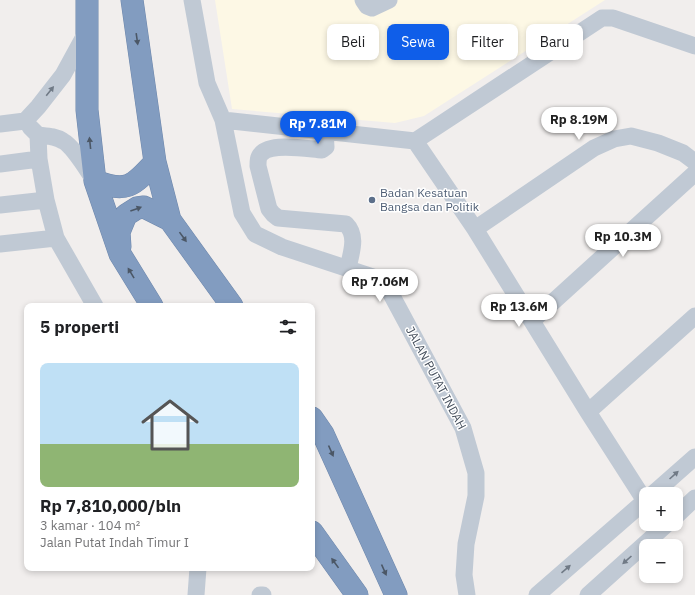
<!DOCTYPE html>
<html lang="id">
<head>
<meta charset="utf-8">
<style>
	:root { --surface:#fff; --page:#f2f2f2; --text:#202124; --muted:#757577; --accent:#0f5ee9 }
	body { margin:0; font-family:"IBM Plex Sans",sans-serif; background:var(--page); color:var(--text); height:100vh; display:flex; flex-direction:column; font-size:15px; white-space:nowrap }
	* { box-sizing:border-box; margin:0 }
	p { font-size:13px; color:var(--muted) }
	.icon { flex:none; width:22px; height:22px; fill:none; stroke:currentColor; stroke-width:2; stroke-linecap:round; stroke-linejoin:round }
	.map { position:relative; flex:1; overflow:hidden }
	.panel { position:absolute; left:24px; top:303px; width:291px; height:268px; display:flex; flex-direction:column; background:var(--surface); border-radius:8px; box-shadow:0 2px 6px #0003 }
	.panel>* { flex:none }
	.banner { position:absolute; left:327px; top:24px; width:308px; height:36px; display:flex; gap:8px }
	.controls { position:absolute; left:639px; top:487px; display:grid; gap:8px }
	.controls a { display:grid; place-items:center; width:44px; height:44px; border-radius:8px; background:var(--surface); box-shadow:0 2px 6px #0003; font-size:20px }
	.price { position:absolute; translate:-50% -34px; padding:0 9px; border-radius:14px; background:#fff; color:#222; font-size:13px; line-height:26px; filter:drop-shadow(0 1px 2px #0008) }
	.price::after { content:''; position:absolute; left:50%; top:24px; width:12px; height:9px; margin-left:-6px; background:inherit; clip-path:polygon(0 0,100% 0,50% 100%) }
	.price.active { background:var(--accent); color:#fff }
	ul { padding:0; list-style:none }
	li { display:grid; align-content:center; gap:8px; height:212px; padding:0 16px }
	li span { display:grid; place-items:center; height:124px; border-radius:8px; color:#555 }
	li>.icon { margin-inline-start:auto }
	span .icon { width:72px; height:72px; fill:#fffc; stroke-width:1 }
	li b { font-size:17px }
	h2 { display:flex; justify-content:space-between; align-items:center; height:48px; padding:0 16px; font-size:17px }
	.pill { padding:0 14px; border-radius:8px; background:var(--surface); box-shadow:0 2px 6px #0003; font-size:14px; line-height:36px }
	.pill.active { background:var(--accent); color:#fff }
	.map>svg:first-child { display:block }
	.commercial { fill:#fdf8e5 }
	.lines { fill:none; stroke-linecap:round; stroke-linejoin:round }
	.highway-casing { stroke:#6e87ab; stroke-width:23 }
	.minor { stroke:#c0c9d4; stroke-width:17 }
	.highway { stroke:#829cc0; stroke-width:22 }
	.oneway { fill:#4b5766 }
	.oneway2 { fill:#707a86 }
	.service-dot { fill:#5c6f8a; stroke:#fff; stroke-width:1.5 }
	.labels { text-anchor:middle; stroke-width:3; stroke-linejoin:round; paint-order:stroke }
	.service-label { font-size:12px; fill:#4e5e75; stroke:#fff; text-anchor:start }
	.street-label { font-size:12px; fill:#454f5c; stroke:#fff }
</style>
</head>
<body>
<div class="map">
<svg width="695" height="595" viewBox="0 0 695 595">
	<rect width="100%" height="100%" fill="#f1eeed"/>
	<!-- commercial -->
	<path class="commercial" d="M215,0h390l-181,116 -29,7 -163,-14z"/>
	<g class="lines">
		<!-- highway casing -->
		<g class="highway-casing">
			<path id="highway" d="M87,0v110l8,71 25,73 32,52
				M132,0l23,162 15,58 62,86
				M95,181c33,12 38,5 60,-19
				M120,247l-1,-15 7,-17 11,-7 7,-1 26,13
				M312,418l11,16 73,161
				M312,532l45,63"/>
		</g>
		<!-- minor -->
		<path class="minor" d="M192,0l15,83 16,37 19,93 13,21 27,13 91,30 11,7 7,10 72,134 13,45v23l-10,48 -2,31 3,20
			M363,0l4,6 5,2 17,-8
			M223,120l192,21 60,88 113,183 57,89
			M0,124l25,-3 13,-14 25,-32 24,-44
			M30,127l8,8c9,1 17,1 25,6 10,5 24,29 31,39
			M325,131l1,16 -4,3c-14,-1 -51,-8 -61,4 -3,3 -3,7 -3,12l11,43 4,5 5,4 68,6c12,12 5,29 2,44
			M415,141l187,-123h11l82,28
			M0,164l39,-5
			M46,200l10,38
			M0,205l46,-5 -7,-41 -1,-24
			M475,229l119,-81 20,-9 17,-3 27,7 25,10 12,9
			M0,244l56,-6 39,68
			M532,321l163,-148
			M588,412l107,-96
			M653,494l42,-37
			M676,516l19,-18
			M196,595l2,-27
			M260,595h3
			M537,595l109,-95
			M588,595l79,-71"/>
		<!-- highway -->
		<use href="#highway" class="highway"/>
	</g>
	<!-- one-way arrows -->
	<defs><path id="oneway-solid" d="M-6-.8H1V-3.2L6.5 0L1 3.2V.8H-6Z"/></defs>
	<g class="oneway">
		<use href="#oneway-solid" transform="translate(137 39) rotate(82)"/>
		<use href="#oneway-solid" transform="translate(90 143) rotate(-96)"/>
		<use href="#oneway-solid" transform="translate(136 209) rotate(-20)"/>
		<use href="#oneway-solid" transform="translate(183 237) rotate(54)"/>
		<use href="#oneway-solid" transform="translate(131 273) rotate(-121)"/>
		<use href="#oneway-solid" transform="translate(331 451) rotate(66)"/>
		<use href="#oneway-solid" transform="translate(335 563) rotate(-126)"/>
		<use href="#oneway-solid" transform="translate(384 570) rotate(66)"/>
	</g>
	<g class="oneway2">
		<use href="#oneway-solid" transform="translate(50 91) rotate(-51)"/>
		<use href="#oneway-solid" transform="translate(674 475) rotate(-42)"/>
		<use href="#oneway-solid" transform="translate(627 560) rotate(138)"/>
		<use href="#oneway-solid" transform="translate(566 569) rotate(-41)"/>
	</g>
	<!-- markers -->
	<circle class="service-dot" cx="372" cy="200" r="4"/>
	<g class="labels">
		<!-- service labels -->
		<g class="service-label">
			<text x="380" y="197">Badan Kesatuan<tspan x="380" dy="14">Bangsa dan Politik</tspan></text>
		</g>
		<!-- street labels -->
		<g class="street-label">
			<text transform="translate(436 378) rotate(62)" y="4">JALAN PUTAT INDAH</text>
		</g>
	</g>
</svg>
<div class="controls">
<a>+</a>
<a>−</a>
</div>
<b class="price" style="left:579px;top:141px">Rp 8.19M</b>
<b class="price active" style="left:318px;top:145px">Rp 7.81M</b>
<b class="price" style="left:623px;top:258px">Rp 10.3M</b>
<b class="price" style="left:380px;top:303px">Rp 7.06M</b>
<b class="price" style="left:519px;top:328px">Rp 13.6M</b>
<div class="banner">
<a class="pill">Beli</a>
<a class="pill active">Sewa</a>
<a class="pill">Filter</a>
<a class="pill">Baru</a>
</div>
<section class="panel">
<h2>5 properti<svg class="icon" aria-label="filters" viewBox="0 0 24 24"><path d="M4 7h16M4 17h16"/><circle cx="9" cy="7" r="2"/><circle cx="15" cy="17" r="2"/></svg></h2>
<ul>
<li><span style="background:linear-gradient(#bfe0f5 65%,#8fb573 0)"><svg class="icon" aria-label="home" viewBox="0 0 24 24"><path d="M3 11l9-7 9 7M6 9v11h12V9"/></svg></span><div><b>Rp 7,810,000/bln</b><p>3 kamar · 104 m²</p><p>Jalan Putat Indah Timur I</p></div></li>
</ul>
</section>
</div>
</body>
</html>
